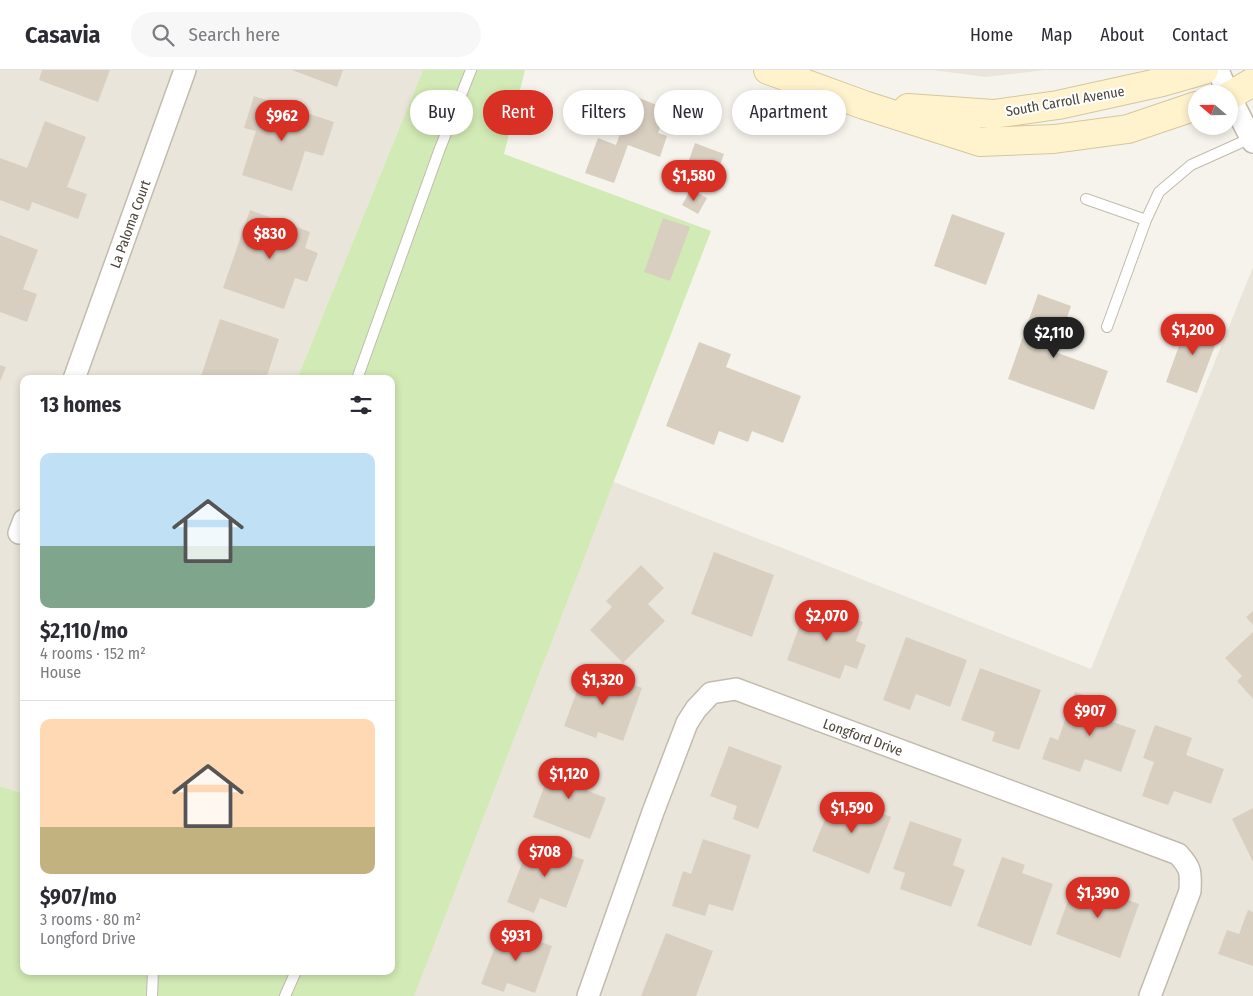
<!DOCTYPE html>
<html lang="en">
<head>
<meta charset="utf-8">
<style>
	:root { --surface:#fff; --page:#f7f7f7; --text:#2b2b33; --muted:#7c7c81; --line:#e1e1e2; --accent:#d93025 }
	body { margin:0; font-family:"Fira Sans Condensed",sans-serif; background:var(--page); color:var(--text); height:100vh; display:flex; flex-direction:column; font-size:19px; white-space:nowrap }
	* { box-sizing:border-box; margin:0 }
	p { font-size:16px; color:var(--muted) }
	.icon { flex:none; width:28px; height:28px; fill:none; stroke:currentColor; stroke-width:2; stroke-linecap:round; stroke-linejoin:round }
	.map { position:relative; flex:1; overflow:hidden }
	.side { position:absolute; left:20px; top:305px; width:375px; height:600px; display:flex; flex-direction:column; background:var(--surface); border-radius:10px; box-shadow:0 2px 8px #0003 }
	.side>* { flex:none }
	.banner { position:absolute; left:410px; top:20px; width:475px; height:45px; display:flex; gap:10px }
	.needle { width:32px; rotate:290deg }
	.buttons { position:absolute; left:1188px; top:15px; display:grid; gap:10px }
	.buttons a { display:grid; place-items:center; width:50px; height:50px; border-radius:50%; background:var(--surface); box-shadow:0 2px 8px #0003; font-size:25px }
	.price { position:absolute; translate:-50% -42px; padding:0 11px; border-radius:18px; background:var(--accent); color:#fff; font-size:16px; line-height:32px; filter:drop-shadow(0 1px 2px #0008) }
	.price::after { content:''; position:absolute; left:50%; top:30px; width:15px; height:11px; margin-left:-8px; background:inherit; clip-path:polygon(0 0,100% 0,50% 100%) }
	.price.on { background:#222; color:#fff }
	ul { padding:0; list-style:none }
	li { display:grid; align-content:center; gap:10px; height:265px; padding:0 20px }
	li+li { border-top:1px solid var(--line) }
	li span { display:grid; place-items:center; height:155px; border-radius:10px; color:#555 }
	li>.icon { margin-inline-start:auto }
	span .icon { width:90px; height:90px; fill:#fffc; stroke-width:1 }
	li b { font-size:21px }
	h2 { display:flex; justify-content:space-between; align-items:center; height:60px; padding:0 20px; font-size:21px }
	.chip { padding:0 18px; border-radius:22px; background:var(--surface); box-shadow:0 2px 8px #0003; font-size:18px; line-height:45px }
	.chip.on { background:var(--accent); color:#fff }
	header { display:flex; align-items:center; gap:30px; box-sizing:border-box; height:70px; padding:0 25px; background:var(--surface); border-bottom:1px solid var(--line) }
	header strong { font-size:24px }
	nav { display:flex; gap:28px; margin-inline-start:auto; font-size:18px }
	.search { width:350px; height:45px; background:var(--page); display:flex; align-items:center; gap:12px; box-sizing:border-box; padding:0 18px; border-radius:28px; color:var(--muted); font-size:19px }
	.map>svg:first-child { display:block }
	.residential { fill:#eae5da }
	.green { fill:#d2eab5 }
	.building { fill:#d8cfc1 }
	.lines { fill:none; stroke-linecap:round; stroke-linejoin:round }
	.service-casing { stroke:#c2bbae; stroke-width:12 }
	.minor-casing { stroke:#c2bbae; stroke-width:24 }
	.secondary-casing { stroke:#d6c79b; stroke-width:30 }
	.service { stroke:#fff; stroke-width:10 }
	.minor { stroke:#fff; stroke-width:21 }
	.secondary { stroke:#fff3cd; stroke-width:28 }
	.labels { text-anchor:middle; stroke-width:4; stroke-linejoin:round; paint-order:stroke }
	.street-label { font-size:14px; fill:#4b4439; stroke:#fff }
</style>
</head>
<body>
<header>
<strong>Casavia</strong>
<div class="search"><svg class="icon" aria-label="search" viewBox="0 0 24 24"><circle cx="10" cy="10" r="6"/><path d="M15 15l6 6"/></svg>Search here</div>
<nav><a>Home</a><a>Map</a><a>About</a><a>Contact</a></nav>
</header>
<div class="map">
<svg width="1253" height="926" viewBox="0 0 1253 926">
	<rect width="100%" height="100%" fill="#f6f3ec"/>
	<!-- residential -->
	<path class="residential" d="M0,0h423l-126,309h-273v415l-24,-8z
		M933,0h112l-60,7z
		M1253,197v729h-842l195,-517 485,190z"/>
	<!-- green -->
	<path class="green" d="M423,0h102l-21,84 207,77 -297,765h-414v-210l24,8v177h367v-592h-94z"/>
	<!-- building -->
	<path class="building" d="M42,0h68l-12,32 -59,-22z
		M292,0h51l-6,17z
		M254,26l80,26 -11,34 -18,-5 -13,40 -50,-16 14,-44 -12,-3z
		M634,26l33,13 -9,24 9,3 -7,21 -32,-12 -14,38 -29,-10 13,-35 18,7z
		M45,51l41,16 -19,50 20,7 -9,25 -46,-17 -3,9 -29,-11v-42l27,10z
		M695,73l29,11 -13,36 -29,-10z
		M691,119l16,9 -9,16 -16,-9z
		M250,140l60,22 -5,16 13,5 -11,29 -12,-4 -11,31 -61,-21z
		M952,144l53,19 -19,52 -52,-19z
		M663,148l27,9 -20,54 -26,-9z
		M0,165l38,15 -15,39 14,5 -10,28 -27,-10z
		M1038,224l33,12 -16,46 53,19 -14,39 -86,-31z
		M1189,248l32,12 -24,63 -31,-11z
		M220,249l59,20 -13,40h-66z
		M699,272l32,12 -5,13 75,29 -18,47 -31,-12 -4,11 -29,-11 -5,14 -48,-19z
		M0,295l6,2 -6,14z
		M714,482l60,23 -22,62 -61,-23z
		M641,495l23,23 -16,16 17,17 -42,42 -33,-33 22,-23 -6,-6z
		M808,532l55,20 -7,19 10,4 -9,24 -12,-4 -5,14 -53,-19z
		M1253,541v14l-7,-8z
		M1253,562v67l-16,-18 5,-5 -17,-18z
		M906,567l61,23 -17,47 -34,-13 -6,16 -27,-10z
		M586,597l56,21 -19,53 -25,-9 -2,6 -32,-12z
		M980,598l61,22 -22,60 -27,-9 3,-9 -34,-12z
		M1075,622l38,14 -6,14 29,10 -15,42 -36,-13 -5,13 -38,-13 8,-22 8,3z
		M1155,655l37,13 -6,17 38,14 -13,35 -37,-13 -6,14 -26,-9 12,-34 -11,-4z
		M729,676l53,20 -24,63 -25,-10 4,-13 -27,-10z
		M555,687l33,13 -7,18 25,10 -16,41 -57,-22z
		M835,725l56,22 -22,57 -57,-23z
		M1253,738v54l-21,-43z
		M910,751l52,18 -9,26 12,5 -14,37 -51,-18 5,-16 -12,-4z
		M703,769l48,16 -18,56 -24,-7 -4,12 -33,-10 11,-35 8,3z
		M531,770l53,20 -18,48 -26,-10 -6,15 -27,-11z
		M1002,787l23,8 -3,8 31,11 -22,62 -54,-20z
		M1075,811l64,23 -19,54 -64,-24z
		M1248,840l5,2v54l-35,-12 9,-24 12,4z
		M502,858l50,18 -17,47 -28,-10 -3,9 -23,-8z
		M666,863l47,18 -17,45h-55z"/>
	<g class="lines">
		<!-- service casing -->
		<g class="service-casing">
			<path id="service" d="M1086,129l60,21 13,-28 32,-27 60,-27
				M1107,257l39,-107
				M357,309l82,-228 32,-81
				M152,926l1,-25
				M285,926l11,-25"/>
		</g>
		<!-- minor casing -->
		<g class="minor-casing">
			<path id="minor" d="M1218,0l10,24
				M1229,25l24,47
				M74,309l111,-309
				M19,463l5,-13
				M588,926l65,-184 34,-89 9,-14 15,-16 25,-4 442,165c13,14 13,18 12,37l-40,105"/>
		</g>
		<!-- secondary casing -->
		<g class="secondary-casing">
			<path id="secondary" d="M768,0l96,35 116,37 74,-3 74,-10 68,-23
				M1229,26l24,-14
				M908,38l85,6 65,-9 104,-23 42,-12"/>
		</g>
		<!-- service -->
		<use href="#service" class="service"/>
		<!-- minor -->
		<use href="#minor" class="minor"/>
		<!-- secondary -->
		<use href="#secondary" class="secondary"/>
	</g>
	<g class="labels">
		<!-- street labels -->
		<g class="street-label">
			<text transform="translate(1065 31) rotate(-10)" y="5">South Carroll Avenue</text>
			<text transform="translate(130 154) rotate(-70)" y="5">La Paloma Court</text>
			<text transform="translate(863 667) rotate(20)" y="5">Longford Drive</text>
		</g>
	</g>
</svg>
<div class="buttons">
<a><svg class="needle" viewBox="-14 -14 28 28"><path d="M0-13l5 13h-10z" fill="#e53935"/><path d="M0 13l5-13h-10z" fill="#7c7c81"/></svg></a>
</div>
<b class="price" style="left:282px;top:72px">$962</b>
<b class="price" style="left:694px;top:132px">$1,580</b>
<b class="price" style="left:270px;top:190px">$830</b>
<b class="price" style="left:1193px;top:286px">$1,200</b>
<b class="price on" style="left:1054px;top:289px">$2,110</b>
<b class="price" style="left:827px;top:572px">$2,070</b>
<b class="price" style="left:603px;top:636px">$1,320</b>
<b class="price" style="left:1090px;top:667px">$907</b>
<b class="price" style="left:569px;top:730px">$1,120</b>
<b class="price" style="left:852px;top:764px">$1,590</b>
<b class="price" style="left:545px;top:808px">$708</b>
<b class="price" style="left:1098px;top:849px">$1,390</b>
<b class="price" style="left:516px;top:892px">$931</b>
<div class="banner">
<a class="chip">Buy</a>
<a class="chip on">Rent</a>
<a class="chip">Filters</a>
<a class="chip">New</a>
<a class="chip">Apartment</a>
</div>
<section class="side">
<h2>13 homes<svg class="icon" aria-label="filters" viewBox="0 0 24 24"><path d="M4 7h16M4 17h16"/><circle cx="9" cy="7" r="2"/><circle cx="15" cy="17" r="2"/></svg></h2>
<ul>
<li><span style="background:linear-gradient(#bfe0f5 60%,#7fa58c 0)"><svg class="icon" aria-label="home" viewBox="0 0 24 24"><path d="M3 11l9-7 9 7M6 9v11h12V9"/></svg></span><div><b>$2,110/mo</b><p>4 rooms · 152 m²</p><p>House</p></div></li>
<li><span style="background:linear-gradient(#ffd9b3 70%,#c2b280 0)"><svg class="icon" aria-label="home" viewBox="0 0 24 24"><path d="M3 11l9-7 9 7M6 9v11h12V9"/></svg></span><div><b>$907/mo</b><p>3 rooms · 80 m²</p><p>Longford Drive</p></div></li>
</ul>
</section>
</div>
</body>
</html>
